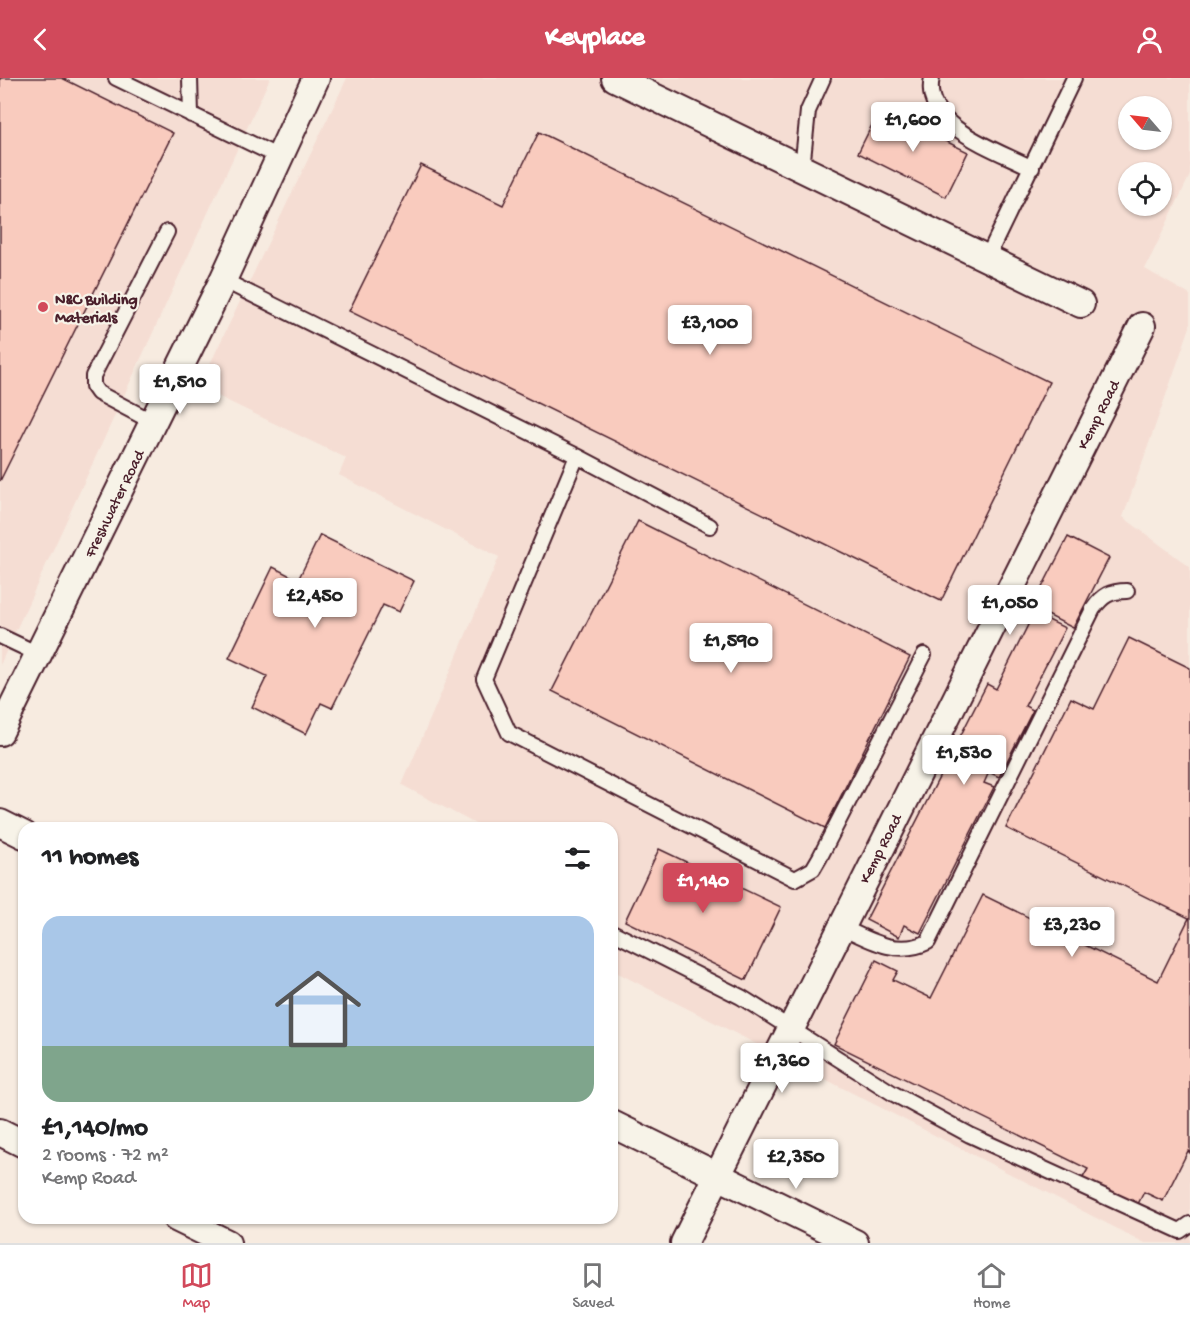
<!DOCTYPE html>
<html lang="en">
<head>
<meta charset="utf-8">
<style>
	:root { --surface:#fff; --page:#f2f2f2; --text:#202124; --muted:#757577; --line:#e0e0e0; --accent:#d1495b }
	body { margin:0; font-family:"Gochi Hand",sans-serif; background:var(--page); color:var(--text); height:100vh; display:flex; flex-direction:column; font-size:22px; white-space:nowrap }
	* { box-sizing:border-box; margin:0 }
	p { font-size:20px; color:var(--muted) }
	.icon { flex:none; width:33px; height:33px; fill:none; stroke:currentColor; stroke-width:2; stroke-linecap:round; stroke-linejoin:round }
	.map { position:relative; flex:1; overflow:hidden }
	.side { position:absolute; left:18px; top:744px; width:600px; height:402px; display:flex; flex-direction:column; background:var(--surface); border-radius:18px; box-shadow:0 2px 4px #0004 }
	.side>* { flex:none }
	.needle { width:39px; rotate:298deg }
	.tools { position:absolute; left:1118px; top:18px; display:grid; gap:12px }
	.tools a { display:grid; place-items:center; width:54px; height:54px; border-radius:50%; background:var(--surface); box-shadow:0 2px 4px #0004; font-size:30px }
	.price { position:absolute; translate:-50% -51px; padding:0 14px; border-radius:6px; background:#fff; color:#222; font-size:20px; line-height:39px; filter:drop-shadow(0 2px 3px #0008) }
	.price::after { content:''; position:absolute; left:50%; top:36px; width:18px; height:14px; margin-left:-9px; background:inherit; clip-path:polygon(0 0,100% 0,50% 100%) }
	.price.selected { background:var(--accent); color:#fff }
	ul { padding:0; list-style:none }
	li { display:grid; align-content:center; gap:12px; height:318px; padding:0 24px }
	li span { display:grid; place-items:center; height:186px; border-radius:18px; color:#555 }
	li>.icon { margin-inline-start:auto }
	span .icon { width:108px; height:108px; fill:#fffc; stroke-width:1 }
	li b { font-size:26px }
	h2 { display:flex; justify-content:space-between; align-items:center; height:72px; padding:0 24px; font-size:26px }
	header { display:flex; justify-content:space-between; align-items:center; height:78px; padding:0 24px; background:var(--accent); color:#fff; font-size:27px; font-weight:700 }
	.tab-bar { display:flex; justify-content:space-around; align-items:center; height:84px; border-top:2px solid var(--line); background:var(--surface); font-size:16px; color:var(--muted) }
	.tab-bar a { display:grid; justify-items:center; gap:3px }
	.tab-bar .selected { color:var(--accent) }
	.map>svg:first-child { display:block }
	.built { fill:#f5ddd3; fill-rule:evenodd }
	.building { fill:#f9cbbe; stroke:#4a1f2b; stroke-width:1.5 }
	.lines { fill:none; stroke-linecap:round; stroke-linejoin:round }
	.service-casing { stroke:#4a1f2b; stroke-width:18 }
	.minor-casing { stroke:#4a1f2b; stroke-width:30 }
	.service { stroke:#f7f3e8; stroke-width:14 }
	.minor { stroke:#f7f3e8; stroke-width:26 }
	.poi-dot { fill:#d1495b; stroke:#f7f3e8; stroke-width:2 }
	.labels { text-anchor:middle; stroke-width:4.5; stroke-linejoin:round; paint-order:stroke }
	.poi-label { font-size:16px; font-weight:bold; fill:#4a1f2b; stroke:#f7f3e8; text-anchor:start }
	.street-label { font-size:16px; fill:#4a1f2b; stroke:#f7f3e8 }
</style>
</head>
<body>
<header><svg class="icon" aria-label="back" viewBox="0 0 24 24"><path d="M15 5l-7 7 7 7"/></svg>Keyplace<svg class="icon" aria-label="person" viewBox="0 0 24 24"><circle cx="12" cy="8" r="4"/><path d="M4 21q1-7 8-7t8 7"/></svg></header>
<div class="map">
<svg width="1190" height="1165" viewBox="0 0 1190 1165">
	<rect width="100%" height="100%" fill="#f7ebe0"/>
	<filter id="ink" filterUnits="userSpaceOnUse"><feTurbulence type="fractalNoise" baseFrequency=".0167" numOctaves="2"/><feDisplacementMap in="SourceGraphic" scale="12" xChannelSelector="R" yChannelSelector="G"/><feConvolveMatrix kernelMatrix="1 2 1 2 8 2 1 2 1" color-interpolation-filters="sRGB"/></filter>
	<g filter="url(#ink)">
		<!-- built -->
		<path class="built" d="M0,0h270l-270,587z
			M347,0h843v97l-45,94 45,26v32l-67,190 67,50v676h-45l-533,-273v-142h-129l-81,-43 97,-228 -160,-82 7,-17 -147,-71zM1128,28h33v34h-33zM1128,94h33v34h-33z"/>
		<!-- building -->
		<path class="building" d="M0,0h62l111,55 -173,348z
			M880,31l88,43 -22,45 -88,-44z
			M539,54l510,250 -108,219 -592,-290 72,-146 82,40z
			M638,443l272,136 -85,171 -273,-137z
			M320,457l94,46 -15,31 -16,-7 -51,103 -11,-5 -15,31 -54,-27 15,-31 -38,-18 44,-91 25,13z
			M1068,459l41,21 -36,70 -41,-21z
			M1034,535l31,15 -40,78 8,4 -34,67 -10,-5 -5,11 10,4 -74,146 -16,-8 -5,12 -33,-17 121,-236 9,5z
			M1129,560l61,30v485l-2,-2 -25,50 -19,-9 -8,16 -55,-27 7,-12 -254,-125 42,-84 22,11 -5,9 38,18 52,-103 175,86 31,-63 -183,-90 65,-130 23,11z
			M659,771l122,58 -35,73 -121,-59z"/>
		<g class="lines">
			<!-- service casing -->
			<g class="service-casing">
				<path id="service" d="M116,0l163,79
					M190,0l1,37
					M932,0c-12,48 68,73 100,90
					M802,91l6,-58 15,-33
					M987,180l87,-180
					M223,202l354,176 -93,223 25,54 286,146 18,-10 7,-12 104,-202
					M153,344l-55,-29 -5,-7v-10l74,-144
					M577,378l133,70
					M0,558l38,18
					M840,848c29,14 57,31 88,16l165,-333c10,-14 17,-18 34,-18
					M612,854l129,65 153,97 76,41 210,96 10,-7"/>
			</g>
			<!-- minor casing -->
			<g class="minor-casing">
				<path id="minor" d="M615,0l466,226
					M0,654l223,-452 93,-202
					M0,745l24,12
					M612,1046l243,119
					M0,1054l24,12
					M176,1140l51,25
					M684,1165l458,-917"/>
			</g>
			<!-- service -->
			<use href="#service" class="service"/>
			<!-- minor -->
			<use href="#minor" class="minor"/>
		</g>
	</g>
	<!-- markers -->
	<circle class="poi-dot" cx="43" cy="229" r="6"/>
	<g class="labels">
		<!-- poi labels -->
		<g class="poi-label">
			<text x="55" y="226">N&amp;C Building<tspan x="55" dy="18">Materials</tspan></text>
		</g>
		<!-- street labels -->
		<g class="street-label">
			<text transform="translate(1097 336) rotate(-63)" y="6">Kemp Road</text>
			<text transform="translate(113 425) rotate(-64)" y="6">Freshwater Road</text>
			<text transform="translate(879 770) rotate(-63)" y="6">Kemp Road</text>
		</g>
	</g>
</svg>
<div class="tools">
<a><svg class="needle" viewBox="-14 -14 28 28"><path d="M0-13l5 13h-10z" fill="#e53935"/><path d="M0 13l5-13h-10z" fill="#757577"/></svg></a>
<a><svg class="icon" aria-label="locate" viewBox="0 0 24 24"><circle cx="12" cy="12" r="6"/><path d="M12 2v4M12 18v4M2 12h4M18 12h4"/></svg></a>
</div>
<b class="price" style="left:913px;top:75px">£1,600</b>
<b class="price" style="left:710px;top:278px">£3,100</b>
<b class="price" style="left:180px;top:337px">£1,510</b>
<b class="price" style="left:315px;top:551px">£2,450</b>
<b class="price" style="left:1010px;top:558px">£1,050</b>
<b class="price" style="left:731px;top:596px">£1,590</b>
<b class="price" style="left:964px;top:708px">£1,530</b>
<b class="price selected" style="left:703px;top:836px">£1,140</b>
<b class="price" style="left:1072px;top:880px">£3,230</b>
<b class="price" style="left:782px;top:1016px">£1,360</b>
<b class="price" style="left:796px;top:1112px">£2,350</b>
<section class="side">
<h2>11 homes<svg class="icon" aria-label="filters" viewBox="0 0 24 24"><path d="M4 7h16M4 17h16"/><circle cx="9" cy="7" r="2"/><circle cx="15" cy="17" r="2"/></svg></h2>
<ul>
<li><span style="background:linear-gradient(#a9c7e8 70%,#7fa58c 0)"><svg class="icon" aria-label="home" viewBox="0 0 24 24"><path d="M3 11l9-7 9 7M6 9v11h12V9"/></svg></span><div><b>£1,140/mo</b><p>2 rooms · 72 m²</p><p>Kemp Road</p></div></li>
</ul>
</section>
</div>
<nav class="tab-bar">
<a class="selected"><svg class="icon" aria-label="map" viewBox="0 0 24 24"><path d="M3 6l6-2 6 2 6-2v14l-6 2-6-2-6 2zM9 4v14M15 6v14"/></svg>Map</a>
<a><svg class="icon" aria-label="saved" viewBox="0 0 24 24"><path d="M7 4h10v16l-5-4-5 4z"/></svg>Saved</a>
<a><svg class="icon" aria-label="home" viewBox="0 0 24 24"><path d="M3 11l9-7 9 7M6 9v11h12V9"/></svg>Home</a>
</nav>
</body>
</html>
